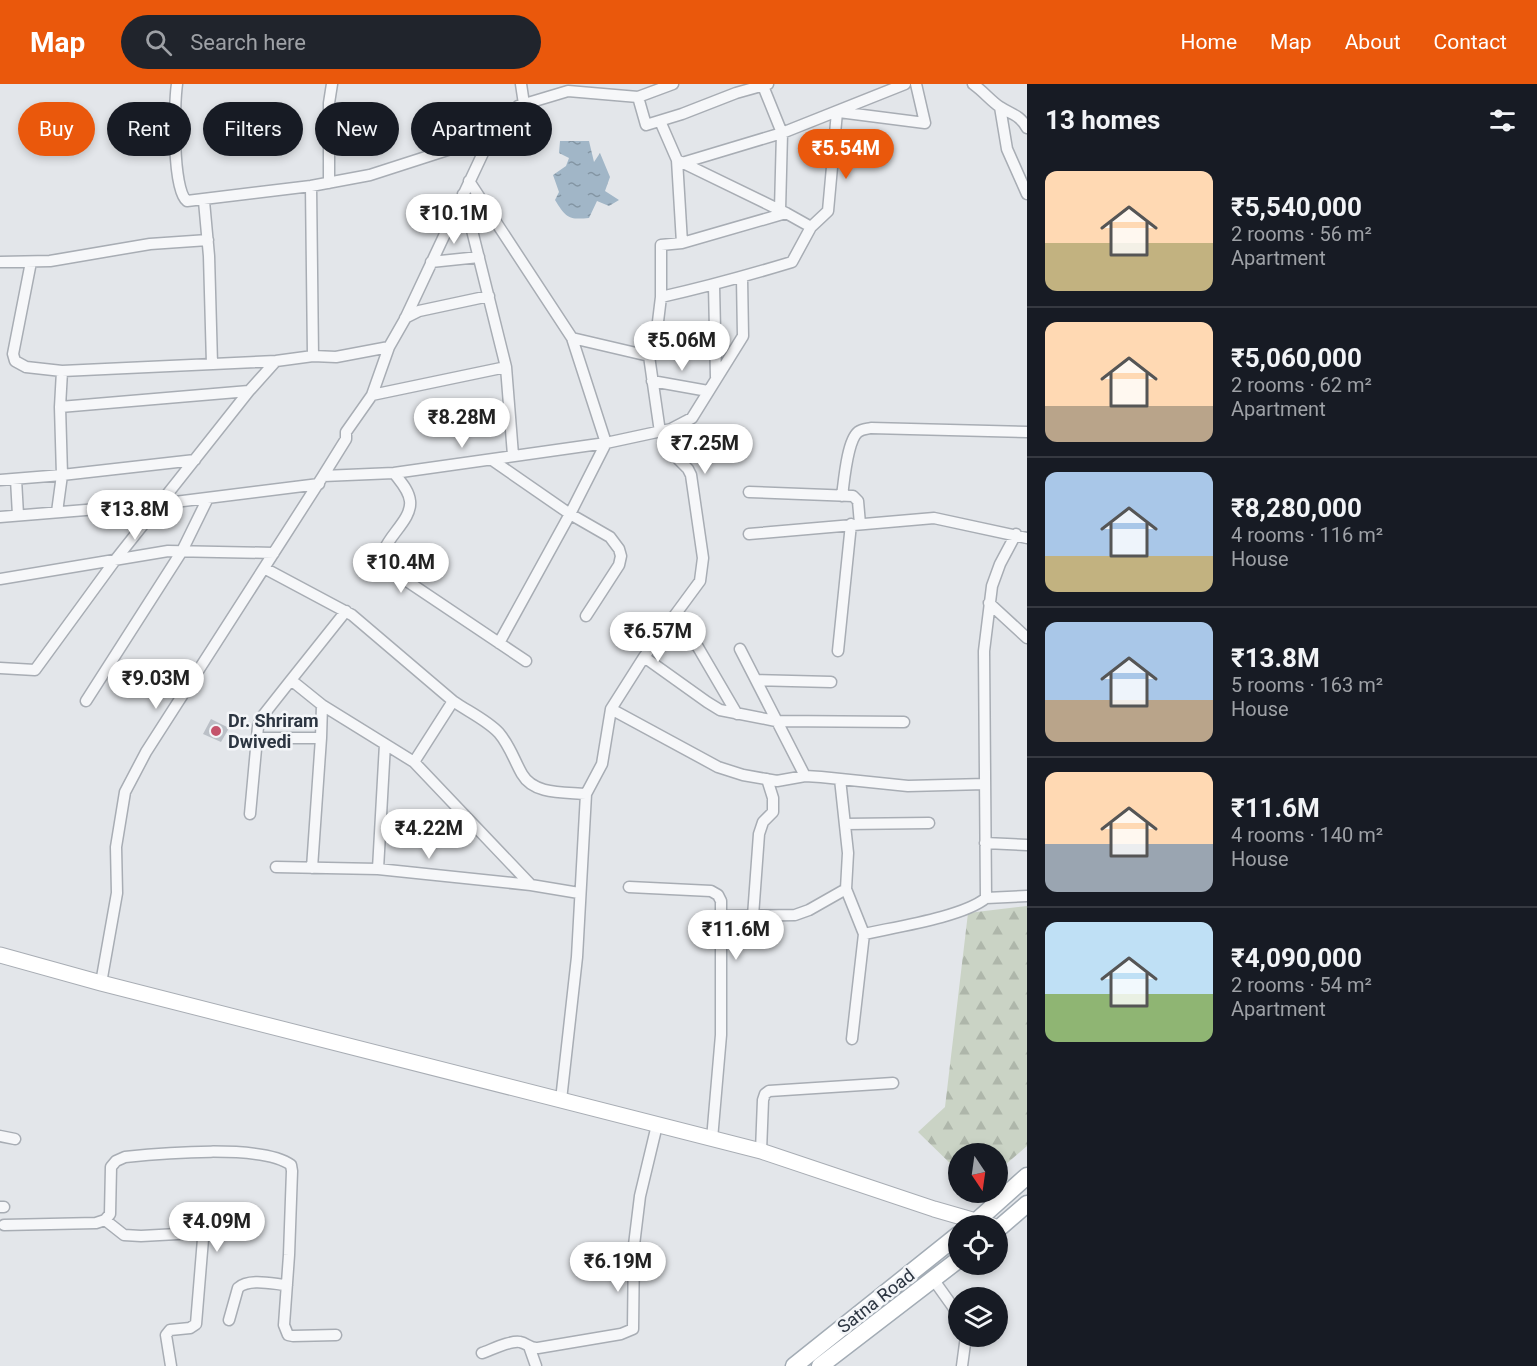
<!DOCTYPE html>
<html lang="en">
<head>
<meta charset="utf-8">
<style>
	:root { --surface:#171b24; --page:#20242c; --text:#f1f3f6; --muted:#9ea1a6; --line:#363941; --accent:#ea580c }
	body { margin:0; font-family:Roboto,sans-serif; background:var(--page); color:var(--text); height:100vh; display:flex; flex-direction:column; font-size:22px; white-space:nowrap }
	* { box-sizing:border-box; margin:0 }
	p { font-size:20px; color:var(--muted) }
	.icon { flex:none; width:33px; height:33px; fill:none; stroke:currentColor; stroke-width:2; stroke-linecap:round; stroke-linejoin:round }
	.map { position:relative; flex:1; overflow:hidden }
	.sheet { display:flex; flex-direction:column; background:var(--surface); width:510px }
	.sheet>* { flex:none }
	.banner { position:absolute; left:18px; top:18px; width:570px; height:54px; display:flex; gap:12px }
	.needle { width:39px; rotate:167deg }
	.controls { position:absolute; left:948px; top:1059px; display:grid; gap:12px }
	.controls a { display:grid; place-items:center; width:60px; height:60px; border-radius:50%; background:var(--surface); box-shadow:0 3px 9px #0003; font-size:30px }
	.price { position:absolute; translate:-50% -51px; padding:0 14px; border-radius:21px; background:#fff; color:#222; font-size:20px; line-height:39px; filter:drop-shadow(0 2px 3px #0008) }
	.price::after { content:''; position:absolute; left:50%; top:36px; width:18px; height:14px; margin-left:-9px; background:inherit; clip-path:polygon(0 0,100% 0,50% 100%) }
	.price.active { background:var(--accent); color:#fff }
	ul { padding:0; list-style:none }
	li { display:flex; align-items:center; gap:18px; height:150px; padding:0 18px }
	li+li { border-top:2px solid var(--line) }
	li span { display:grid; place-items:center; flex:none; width:168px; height:120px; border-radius:12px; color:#555 }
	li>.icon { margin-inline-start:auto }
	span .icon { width:72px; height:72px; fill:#fffc; stroke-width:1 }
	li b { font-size:26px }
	h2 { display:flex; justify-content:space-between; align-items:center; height:72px; padding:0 18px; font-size:26px }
	.pill { padding:0 21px; border-radius:27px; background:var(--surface); box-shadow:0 3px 9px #0003; font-size:21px; line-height:54px }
	.pill.active { background:var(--accent); color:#fff }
	header { display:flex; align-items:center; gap:36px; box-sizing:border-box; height:84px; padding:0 30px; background:var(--accent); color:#fff }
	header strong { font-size:28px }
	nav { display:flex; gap:33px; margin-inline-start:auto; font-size:21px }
	.search { width:420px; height:54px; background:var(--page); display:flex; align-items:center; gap:15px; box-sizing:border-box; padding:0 21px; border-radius:33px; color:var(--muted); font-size:22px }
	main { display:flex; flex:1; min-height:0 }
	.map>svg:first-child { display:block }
	.forest { fill:url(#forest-firs) }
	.water { fill:url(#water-ripples) }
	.building { fill:#bbc0c7 }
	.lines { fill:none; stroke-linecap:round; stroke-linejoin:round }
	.street-casing { stroke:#a8adb4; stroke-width:13 }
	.secondary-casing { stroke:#a8adb4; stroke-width:17 }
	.primary-casing { stroke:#a3acb5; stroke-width:19 }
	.street { stroke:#f6f7f9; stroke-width:10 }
	.secondary { stroke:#fff; stroke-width:15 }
	.primary { stroke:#fff; stroke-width:16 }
	.poi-dot { fill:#c4536b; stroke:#f3f5f8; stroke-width:2 }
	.labels { text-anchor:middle; stroke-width:5; stroke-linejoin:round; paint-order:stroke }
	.poi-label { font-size:18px; font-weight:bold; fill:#2c3541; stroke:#f3f5f8; text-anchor:start }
	.street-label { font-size:18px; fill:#2c3541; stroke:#f3f5f8 }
</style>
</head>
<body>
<header>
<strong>Map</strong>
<div class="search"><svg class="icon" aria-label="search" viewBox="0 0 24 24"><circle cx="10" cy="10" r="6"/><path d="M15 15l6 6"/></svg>Search here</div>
<nav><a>Home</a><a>Map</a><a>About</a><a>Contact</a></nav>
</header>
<main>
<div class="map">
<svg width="1027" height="1282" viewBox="0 0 1027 1282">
	<defs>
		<pattern id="forest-firs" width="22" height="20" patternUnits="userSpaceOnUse" patternTransform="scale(1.5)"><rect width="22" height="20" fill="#cad3c5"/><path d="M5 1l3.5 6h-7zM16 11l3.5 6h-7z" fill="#aeb6aa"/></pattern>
		<pattern id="water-ripples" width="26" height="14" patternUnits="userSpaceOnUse" patternTransform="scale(1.5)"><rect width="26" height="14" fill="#a1b6c7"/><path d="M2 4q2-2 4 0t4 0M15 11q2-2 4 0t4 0" fill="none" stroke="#8395a3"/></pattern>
	</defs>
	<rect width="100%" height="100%" fill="#e3e6ea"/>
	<!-- forest -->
	<path class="forest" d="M1027,822v240l-21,18 -8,3v-13h-40v17l-40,-39 27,-25 23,-194z"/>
	<!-- water -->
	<path class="water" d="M560,57h29l5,21 6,-9 10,24 -5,14 14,9 -10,6 -12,-5 -8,17c-20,2 -23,0 -34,-18l4,-8 -6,-17 13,-9 3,-8 -10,-5z"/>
	<!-- building -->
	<path class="building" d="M211,635l18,9 -8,14 -18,-8z"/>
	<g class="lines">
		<!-- street casing -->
		<g class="street-casing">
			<path id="street" d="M177,0c-3,20 -5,106 10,117l124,-15 59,-11 121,-39
				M521,0l3,20
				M973,0c10,7 19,18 27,23 12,8 19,7 27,21
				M763,2l19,47 -2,77
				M638,13l35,-13
				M1000,23l7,42 20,45
				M839,28l86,11 -9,-39
				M660,37l17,39 5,83 104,-30
				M677,76l109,53 25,14 -19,35c-43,13 -86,25 -131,35l-5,41 -7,18 -77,-18 34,105 65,-14 21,-11 51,-82 -1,-58
				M682,79l100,-30 123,-49
				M469,97l105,160
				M329,99v-80l3,-19
				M311,102l2,170
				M463,110l43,173
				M204,117l5,55 3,108
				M811,143l17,-16 9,-99
				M0,178l50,-1 100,-17 58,-4
				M31,178l-18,92 2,7 11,6 36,4
				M431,178l48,-5
				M714,201l2,92
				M661,213v-52l21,-2
				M405,234l14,-7 70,-15
				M389,263l16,-28 86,-183 27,-30 50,-15 70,6 8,28 36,-11 54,-21 32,-9
				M649,272l11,76
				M652,297l56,10
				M372,311l134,-28 7,88
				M60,323l2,-36 214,-10 37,-5 23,1 53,-10 -17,48 -26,37v7l-23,37 71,-3 212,-30
				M195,376l-133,15 -2,-68 189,-16
				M492,376l78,54 40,23 9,12 2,7 -2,9 -33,51
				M394,389c6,8 15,17 16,28 3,23 -39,45 -24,66l140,94
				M16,395l2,36
				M0,396l62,-5 -5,37
				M749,408l104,4 5,5 2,23
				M842,412c2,-14 5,-55 16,-64 4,-3 9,-3 13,-4l156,4
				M0,433l159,-13 160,-20
				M749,450l185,-16 93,20
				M264,484l88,47 101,86
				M0,495l168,-28 106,2
				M989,519l38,35
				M678,529l59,101
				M499,559l71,-129 36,-71
				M740,565l65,127
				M838,567l13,-127
				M644,573l63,45 13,8 56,11 128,1
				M0,584l35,2 81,-111 133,-168 27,-30
				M756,596l75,2
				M86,617l96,-150 26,-53
				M322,621l-31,-25 55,-69
				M611,625l107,58 25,8 34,6 28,-5 16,1 87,9 77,-2
				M257,654l1,-12 3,-8 30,-38
				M414,678l39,-61c14,10 34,19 46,32 11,13 15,27 23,41 12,21 42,18 64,20l-9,163 -16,143
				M840,695l8,74 -2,36 18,45 -12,105
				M586,710l16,-30 9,-55 33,-52 56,-76 3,-23 -12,-83 -3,-6 -14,-14 -3,-26
				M250,730l7,-76h64l1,-33 92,57 117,123
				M845,740l84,-1
				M985,759l42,2
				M276,783l102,2 153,16 48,8
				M312,784l9,-130
				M378,785l7,-125
				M629,803l82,4 7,4 3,6v134l-9,104
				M986,814l41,-2
				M723,832l72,-1 14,-5 37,-21
				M753,832l6,-82 4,-12 10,-10v-14l-6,-19
				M864,850c31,-7 99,-17 122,-36l-2,-247 8,-65 8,-22 16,-30
				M101,899l16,-90 -1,-46 9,-55 21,-40 177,-276
				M0,1052l15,3
				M761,1067l2,-51 2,-6 4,-3 124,-8
				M0,1123h4
				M105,1136l19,15 17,1 55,-3 5,2 2,4 -7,85 -6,4 -20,2 -4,5 5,31
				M4,1141l92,-2 9,-3 5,-6 1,-47 5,-6 9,-4c36,-4 138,-13 166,8l1,6 -3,84 -5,70 4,10 5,1 43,-1
				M933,1195l25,35
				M229,1236l9,-32c11,-10 35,-4 49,-3
				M529,1262l7,20
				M482,1269c9,-3 29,-13 38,-11 7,1 10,7 18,6l83,-14 12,-5 1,-84 6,-49 17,-71
				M962,1282l4,-30"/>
		</g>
		<!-- secondary casing -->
		<g class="secondary-casing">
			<path id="secondary" d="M0,871l101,28 660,168 173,58 59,17"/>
		</g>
		<!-- primary casing -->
		<g class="primary-casing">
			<path id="primary" d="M971,1142l56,-50
				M998,1145l29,-25
				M794,1282l164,-131
				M820,1282l138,-106"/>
		</g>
		<!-- street -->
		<use href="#street" class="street"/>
		<!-- secondary -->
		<use href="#secondary" class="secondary"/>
		<!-- primary -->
		<use href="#primary" class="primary"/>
	</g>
	<!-- markers -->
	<circle class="poi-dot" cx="216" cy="647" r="6"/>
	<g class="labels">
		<!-- poi labels -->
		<g class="poi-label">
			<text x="228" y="643">Dr. Shriram<tspan x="228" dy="21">Dwivedi</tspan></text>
		</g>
		<!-- street labels -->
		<g class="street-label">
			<text transform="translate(876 1217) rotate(-38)" y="6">Satna Road</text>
		</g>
	</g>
</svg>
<div class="controls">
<a><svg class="needle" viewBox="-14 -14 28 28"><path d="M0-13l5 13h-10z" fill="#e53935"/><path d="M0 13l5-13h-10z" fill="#9ea1a6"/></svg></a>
<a><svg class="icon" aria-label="locate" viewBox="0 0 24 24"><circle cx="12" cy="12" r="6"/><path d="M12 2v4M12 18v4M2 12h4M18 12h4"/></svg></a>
<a><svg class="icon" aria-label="layers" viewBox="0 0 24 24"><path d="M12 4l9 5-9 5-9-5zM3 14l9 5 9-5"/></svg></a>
</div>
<b class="price active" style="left:846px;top:96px">₹5.54M</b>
<b class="price" style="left:454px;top:161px">₹10.1M</b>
<b class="price" style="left:682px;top:288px">₹5.06M</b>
<b class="price" style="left:462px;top:365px">₹8.28M</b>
<b class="price" style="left:705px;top:391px">₹7.25M</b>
<b class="price" style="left:135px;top:457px">₹13.8M</b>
<b class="price" style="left:401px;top:510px">₹10.4M</b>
<b class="price" style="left:658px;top:579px">₹6.57M</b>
<b class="price" style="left:156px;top:626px">₹9.03M</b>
<b class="price" style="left:429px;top:776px">₹4.22M</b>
<b class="price" style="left:736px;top:877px">₹11.6M</b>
<b class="price" style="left:217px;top:1169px">₹4.09M</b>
<b class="price" style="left:618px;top:1209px">₹6.19M</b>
<div class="banner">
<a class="pill active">Buy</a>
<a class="pill">Rent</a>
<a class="pill">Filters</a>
<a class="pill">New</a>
<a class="pill">Apartment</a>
</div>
</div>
<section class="sheet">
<h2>13 homes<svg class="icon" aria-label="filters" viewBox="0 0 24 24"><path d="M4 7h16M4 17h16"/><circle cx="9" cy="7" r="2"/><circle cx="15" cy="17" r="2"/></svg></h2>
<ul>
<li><span style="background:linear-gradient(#ffd9b3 60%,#c2b280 0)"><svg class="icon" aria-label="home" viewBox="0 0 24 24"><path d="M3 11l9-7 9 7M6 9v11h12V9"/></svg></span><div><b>₹5,540,000</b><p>2 rooms · 56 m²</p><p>Apartment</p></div></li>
<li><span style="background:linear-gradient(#ffd9b3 70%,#b9a48a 0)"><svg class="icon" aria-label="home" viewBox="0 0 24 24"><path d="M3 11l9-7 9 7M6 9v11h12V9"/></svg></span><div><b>₹5,060,000</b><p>2 rooms · 62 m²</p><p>Apartment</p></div></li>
<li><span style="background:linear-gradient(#a9c7e8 70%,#c2b280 0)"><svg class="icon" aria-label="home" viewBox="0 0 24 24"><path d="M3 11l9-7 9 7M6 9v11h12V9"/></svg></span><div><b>₹8,280,000</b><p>4 rooms · 116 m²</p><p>House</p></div></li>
<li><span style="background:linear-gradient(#a9c7e8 65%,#b9a48a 0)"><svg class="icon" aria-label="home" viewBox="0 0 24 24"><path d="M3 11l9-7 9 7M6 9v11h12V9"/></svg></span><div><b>₹13.8M</b><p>5 rooms · 163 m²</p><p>House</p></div></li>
<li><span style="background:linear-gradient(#ffd9b3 60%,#9aa5b1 0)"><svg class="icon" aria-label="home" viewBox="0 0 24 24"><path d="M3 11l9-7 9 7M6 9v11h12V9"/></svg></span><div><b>₹11.6M</b><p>4 rooms · 140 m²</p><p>House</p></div></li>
<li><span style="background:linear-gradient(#bfe0f5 60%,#8fb573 0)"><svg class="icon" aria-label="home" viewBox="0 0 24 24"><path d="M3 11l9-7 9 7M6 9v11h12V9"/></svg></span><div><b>₹4,090,000</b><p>2 rooms · 54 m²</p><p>Apartment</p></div></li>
</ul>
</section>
</main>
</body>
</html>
